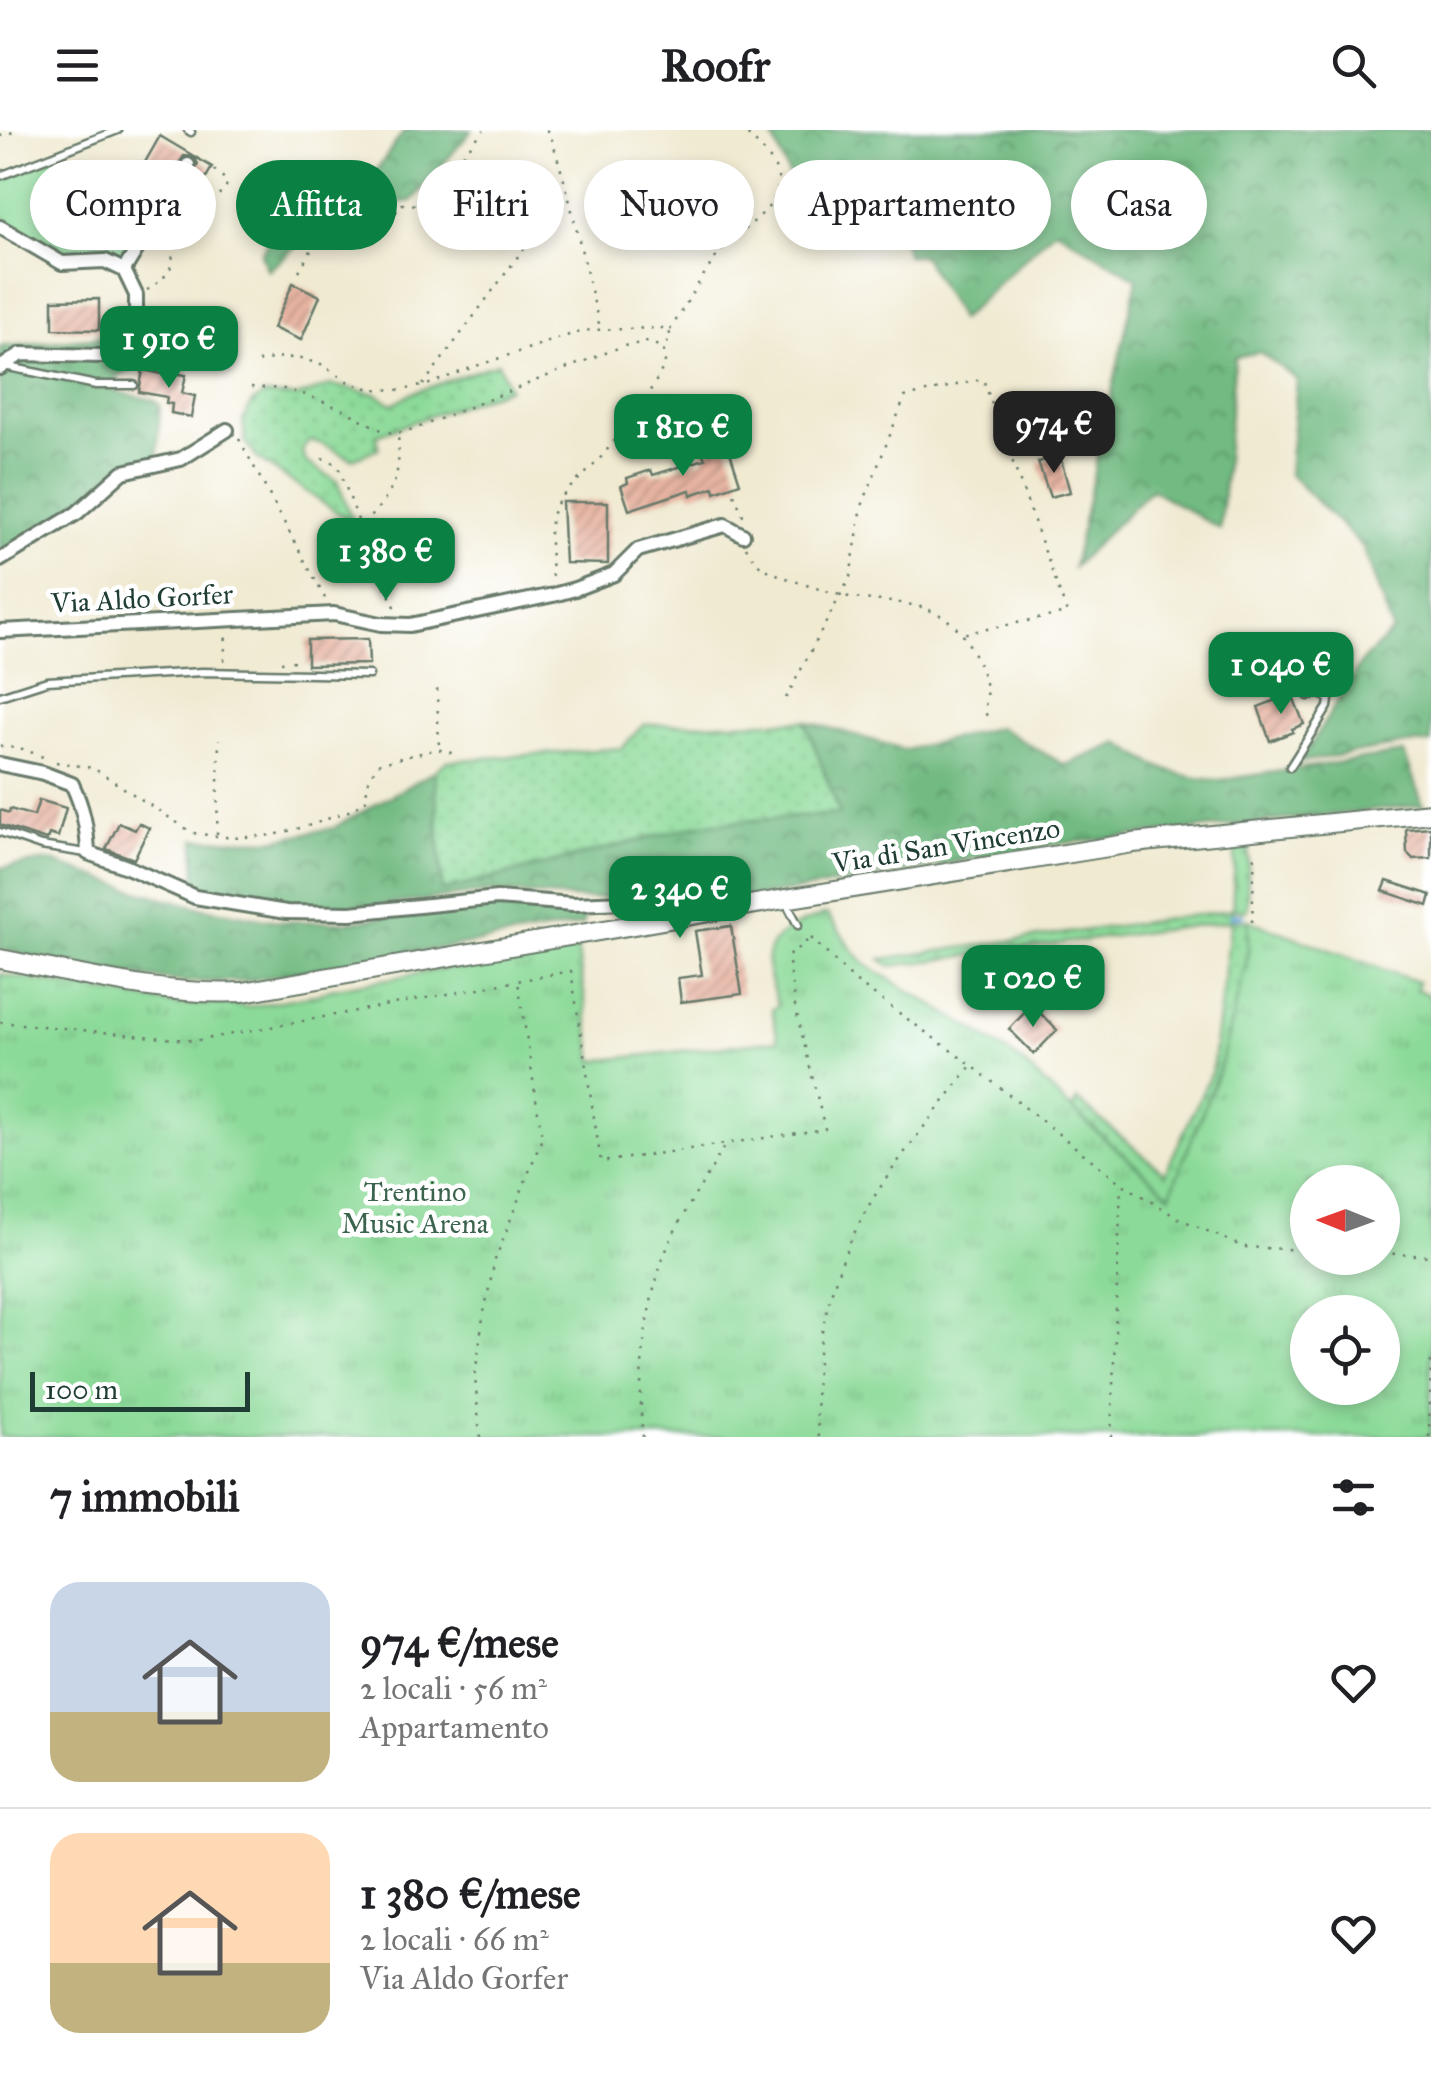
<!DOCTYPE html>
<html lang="it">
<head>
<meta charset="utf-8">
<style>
	:root { --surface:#fff; --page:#f2f2f2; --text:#202124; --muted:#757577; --line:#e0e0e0; --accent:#0b8043 }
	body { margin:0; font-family:"IM FELL Great Primer",serif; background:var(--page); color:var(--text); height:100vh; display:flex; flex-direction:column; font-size:38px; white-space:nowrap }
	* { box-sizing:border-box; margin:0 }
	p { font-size:32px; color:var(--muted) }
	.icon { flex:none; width:55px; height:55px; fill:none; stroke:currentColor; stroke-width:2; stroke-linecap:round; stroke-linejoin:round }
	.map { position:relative; height:1307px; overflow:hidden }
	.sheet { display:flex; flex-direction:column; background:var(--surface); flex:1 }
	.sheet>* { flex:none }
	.banner { position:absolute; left:30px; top:30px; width:1372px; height:90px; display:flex; gap:20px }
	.needle { width:65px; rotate:271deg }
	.controls { position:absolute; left:1290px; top:1035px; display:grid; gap:20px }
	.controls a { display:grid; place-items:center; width:110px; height:110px; border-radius:50%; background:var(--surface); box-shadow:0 5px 15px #0003; font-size:50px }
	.scale { position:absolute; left:30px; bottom:25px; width:220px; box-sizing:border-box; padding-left:10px; border:5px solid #1f3d34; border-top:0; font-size:28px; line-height:35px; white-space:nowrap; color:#1f3d34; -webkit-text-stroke:8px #fff; paint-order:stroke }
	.price { position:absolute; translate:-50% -85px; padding:0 22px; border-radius:20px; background:var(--accent); color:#fff; font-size:32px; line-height:65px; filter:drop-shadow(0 2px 5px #0008) }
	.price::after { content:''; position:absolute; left:50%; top:60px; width:30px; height:22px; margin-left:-15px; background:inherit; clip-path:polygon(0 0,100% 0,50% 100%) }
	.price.on { background:#222; color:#fff }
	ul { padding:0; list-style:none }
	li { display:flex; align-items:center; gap:30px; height:250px; padding:0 50px }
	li+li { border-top:2px solid var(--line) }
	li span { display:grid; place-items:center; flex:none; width:280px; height:200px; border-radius:30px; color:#555 }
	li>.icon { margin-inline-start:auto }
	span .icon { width:120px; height:120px; fill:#fffc; stroke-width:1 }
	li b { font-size:42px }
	h2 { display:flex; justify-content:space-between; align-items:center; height:120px; padding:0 50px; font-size:42px }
	.pill { padding:0 35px; border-radius:45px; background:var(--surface); box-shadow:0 5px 15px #0003; font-size:35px; line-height:90px }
	.pill.on { background:var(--accent); color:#fff }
	header { display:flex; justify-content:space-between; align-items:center; height:130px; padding:0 50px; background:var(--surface); font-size:45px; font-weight:700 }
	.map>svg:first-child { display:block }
	.grass { fill:url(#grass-dots); stroke:#568c66; stroke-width:2.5 }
	.forest { fill:url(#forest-crowns); stroke:#487c5a; stroke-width:2.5 }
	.park { fill:url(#park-tufts); stroke:#568c66; stroke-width:2.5; fill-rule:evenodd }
	.garden { fill:#8cda99; stroke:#568c66; stroke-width:2.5 }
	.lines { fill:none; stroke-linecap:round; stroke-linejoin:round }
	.stream { stroke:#5fa2d3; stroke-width:5 }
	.building { fill:url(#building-hatch) }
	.lane-casing { stroke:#687a6b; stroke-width:11 }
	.street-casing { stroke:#687a6b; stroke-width:18 }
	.secondary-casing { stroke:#687a6b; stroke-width:22 }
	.path { stroke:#687a6b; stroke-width:2.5; stroke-dasharray:2.5 8; stroke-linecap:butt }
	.lane { stroke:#fff; stroke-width:6 }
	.street { stroke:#fff; stroke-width:12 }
	.secondary { stroke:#fff; stroke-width:18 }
	.labels { text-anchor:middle; stroke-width:9; stroke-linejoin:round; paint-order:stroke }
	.street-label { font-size:28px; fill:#1f3d34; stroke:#fff }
	.park-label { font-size:28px; fill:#3a644d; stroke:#fff }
</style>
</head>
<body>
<header><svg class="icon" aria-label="menu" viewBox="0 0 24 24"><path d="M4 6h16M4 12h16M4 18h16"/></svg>Roofr<svg class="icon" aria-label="search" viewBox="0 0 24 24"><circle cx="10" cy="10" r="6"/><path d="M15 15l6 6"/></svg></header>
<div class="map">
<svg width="1431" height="1307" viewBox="0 0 1431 1307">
	<defs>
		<pattern id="grass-dots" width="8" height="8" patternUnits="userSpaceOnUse" patternTransform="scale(2.5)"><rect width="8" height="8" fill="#8cda99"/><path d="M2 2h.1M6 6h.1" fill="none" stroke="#78bc84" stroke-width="1.8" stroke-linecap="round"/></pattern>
		<pattern id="forest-crowns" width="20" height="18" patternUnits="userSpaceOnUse" patternTransform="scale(2.5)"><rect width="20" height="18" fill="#71ba81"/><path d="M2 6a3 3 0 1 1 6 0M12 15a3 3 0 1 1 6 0" fill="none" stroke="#5c986a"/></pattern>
		<pattern id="park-tufts" width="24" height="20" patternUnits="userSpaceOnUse" patternTransform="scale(2.5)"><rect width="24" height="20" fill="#8cda99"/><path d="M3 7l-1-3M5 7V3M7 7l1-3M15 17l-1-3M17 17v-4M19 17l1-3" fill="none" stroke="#78bc84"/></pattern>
		<pattern id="building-hatch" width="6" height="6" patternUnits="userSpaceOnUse" patternTransform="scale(2.5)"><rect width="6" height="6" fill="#e8b4a2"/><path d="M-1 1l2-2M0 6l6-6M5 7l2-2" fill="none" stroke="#bb9485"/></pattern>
	</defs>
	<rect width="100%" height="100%" fill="#fff"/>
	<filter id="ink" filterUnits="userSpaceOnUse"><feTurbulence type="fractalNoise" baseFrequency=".01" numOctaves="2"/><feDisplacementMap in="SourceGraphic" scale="20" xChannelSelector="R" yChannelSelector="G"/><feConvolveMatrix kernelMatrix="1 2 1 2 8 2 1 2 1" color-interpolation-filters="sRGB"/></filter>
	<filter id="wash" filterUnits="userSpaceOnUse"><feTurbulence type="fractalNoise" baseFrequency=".0048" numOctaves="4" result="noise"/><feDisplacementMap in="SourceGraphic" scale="40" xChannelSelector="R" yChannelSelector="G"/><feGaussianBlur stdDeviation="2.25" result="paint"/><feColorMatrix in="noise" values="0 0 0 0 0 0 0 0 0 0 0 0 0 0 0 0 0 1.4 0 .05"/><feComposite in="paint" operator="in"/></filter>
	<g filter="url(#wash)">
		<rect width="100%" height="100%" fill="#f0ead1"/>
		<!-- grass -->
		<path class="grass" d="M498,233l11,25 -133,47 3,13 -26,11c-16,-6 -29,-18 -45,-18l-6,10 4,11 31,19 17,43 -97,-66 -12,-17 -2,-20 9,-18 12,-8 33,2 34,-12 45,9 16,10 21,-11z
			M805,591l36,93 -138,10 -261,67 -7,-120 12,-10 175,-13 21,-23z
			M1249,710l-2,70h-14l-2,10h17v36l-28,111 -50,128 -98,-85 5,-10 88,73 47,-102 19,-150 -340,45 -10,-7 351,-49 4,-69z"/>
		<!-- forest -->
		<path class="forest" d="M405,0h67l-60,71 -86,9 -17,25 -41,36 -7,-17 34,-65 66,3z
			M770,0h661v613l-24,1 -107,18 63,-102 30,-29 -30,-84 -74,-73 8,-94 -37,-28 -25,5 -15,172 -69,-40 -78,78 64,-288 -82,-50 -95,91 -37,-64 -16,-1 -7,-23 -92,-12z
			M143,203l23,4 -23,25 -29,18v11l39,9 7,5 -3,53 -39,11 -52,42 -66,45v-209z
			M805,591l101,29 92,-23 67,38 55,-22c36,25 56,35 101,37l183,-27 19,52 -376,40 -239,44 -121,18 -38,-12 -64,4 -92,-7 -145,17 -63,-1 -89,-16 -1,-53 77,1 61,-12 102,-57 7,120 261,-67 137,-10z
			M49,731l88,30 61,16 79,14 71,1 94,-13 58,-4 86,9 -4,11 -337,56 -60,1 -63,-8 -122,-24v-82z"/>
		<!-- park -->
		<path class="park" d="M827,784l28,39 13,13 108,65 46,31 50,48 98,85 50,-128 28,-111v-36l170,62 -2,7 15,7v441h-1431v-463l178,31 53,-1 16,3 72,-13 11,-5 247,-43 17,115 184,-21 -6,-31 6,-3c-4,-14 -13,-35 -10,-50 4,-25 39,-35 59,-42zM1308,1052h74v76h-74zM1308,1182h74v76h-74z"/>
		<!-- garden -->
		<path class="garden" d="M52,26l68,50 -6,9 -29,-20 -14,-5 -13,22 11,6 -1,3 14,12h7l9,8 8,-1 13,-22 20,15 -11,22 -8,4 -27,-3 -31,2 -62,-42v-37z"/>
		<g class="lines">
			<!-- stream -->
			<path class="stream" d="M1232,786l10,-1"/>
		</g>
		<g id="blocks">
			<!-- building -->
			<path class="building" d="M160,6l52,31 -10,18 -3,-1 -3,4 -8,-4 10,-20 -4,-7 -10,-1 -13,18 -9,-6 -22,40 -14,-8 -26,38 -32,-17 2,-3 -10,-7 10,-16 10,6 2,-4 10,3 23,-36 21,14z
				M293,153l27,13 -19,44 -28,-12z
				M99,169v31l-46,-1v-29z
				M143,240l29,6 1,-3 13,2 -4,18 13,3 -4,21 -20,-4 1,-9 -6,-1 1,-6 -28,-5z
				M727,313l13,40 -25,9 -1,-5 -23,8 -1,-5 -61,20 -8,-24 7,-3 -1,-5 24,-8 2,5 52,-16 -3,-7z
				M1060,326l10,36 -20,5 -12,-35z
				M562,372h46v62l-43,-1z
				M368,509l1,25 -62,1v-25z
				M1292,564l12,30 -12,5 1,3 -23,9 -12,-34z
				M39,670l27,8 -8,29 -9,-3 -2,6 -4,-1 -43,-14v-15l9,3 1,-4 24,7z
				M119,693l16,7 4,-7 10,5 -15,31 -28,-10z
				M1431,697v31l-18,1 -6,-6 -1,-24z
				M1387,751l44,14 -3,11 -45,-15z
				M731,796l11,68 -61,8 -3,-24 24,-3 -7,-44z
				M1032,875l25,25 -23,24 -25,-25z"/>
		</g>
	</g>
	<g filter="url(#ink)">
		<use href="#blocks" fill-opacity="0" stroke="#687a6b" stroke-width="2.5"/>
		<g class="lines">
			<!-- lane casing -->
			<g class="lane-casing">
				<path id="lane" d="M188,0l3,2
					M0,46l118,-46
					M4,236l92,19h38
					M0,566l47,-15 155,-9 167,3
					M1290,637l38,-60 1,-7 -7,-7 -14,3
					M0,702l41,14 45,7
					M785,770l13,25"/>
			</g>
			<!-- street casing -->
			<g class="street-casing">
				<path id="street" d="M0,97l62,36 43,-2 19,9 12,25v29l-16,24 -18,8 -81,-2 -21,14
					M124,140l64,-105
					M0,430l77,-47 46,-41 58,-13 46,-29
					M0,501l334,-17 47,10 29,1 143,-30 22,-6 39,-15 24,-24 87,-25 18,10
					M0,634l43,9 29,11c11,23 15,43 16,69l39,14 68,30 91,15 65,1 146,-15 76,6 77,-3 9,6 4,13"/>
			</g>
			<!-- secondary casing -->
			<g class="secondary-casing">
				<path id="secondary" d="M0,829c80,15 161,37 243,33l542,-93 348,-56 298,-30"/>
			</g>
			<!-- path -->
			<path class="path" d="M546,0l4,3 17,57 33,138
				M0,6l20,-6
				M299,141l23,-39 13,-4 50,-2 17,-22 17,1 65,-75
				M147,160c17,-10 34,-26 21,-46l11,4 8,-6 24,-39 15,-16 1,-6 -14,-12
				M670,200c16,-25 37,-64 56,-85 15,-15 49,-35 52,-57 4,-24 -20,-42 -35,-58
				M258,232l24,-5 19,2 20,5 29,19 21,6 31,1 25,-5 49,-19 96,-32 18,-4 72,-2 7,3 2,7 -7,9
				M423,255l144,-195
				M251,257l33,2 22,6 38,15 41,22 13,1 19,-5 206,-82 25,-4 13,5c4,7 5,6 4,14 -4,20 -54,86 -70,103 -13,14 -33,27 -41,46 -8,20 -2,48 -2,69
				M239,309l87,161
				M322,328l15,6c20,50 35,102 61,148
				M734,364l11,26
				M363,394c31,-31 38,-45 35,-90
				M746,417c5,9 10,17 20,22 18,10 69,26 89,29 39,6 79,1 107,36 10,13 19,34 23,49 4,15 -3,21 3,38
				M224,531l2,-27
				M281,532l14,-1
				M437,559l2,59
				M786,568l64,-121 12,-71 43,-109 78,-18 84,234 -105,21
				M0,616l23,3 25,10
				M56,632l37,6 100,65 40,5 41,-3 37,-10 43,-16 14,-11 -2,-12 11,-22 60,-15 18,5
				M217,704l2,-95
				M1252,792l3,-73
				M811,808l44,43 116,84 150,118 55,34 67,30 65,3
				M0,892l195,19 376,-70 30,191 224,-33 -30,-123 -7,-50 23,-18
				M1382,1123l49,3
				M480,1307l-5,-60 8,-60 12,-57 47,-122 -24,-156
				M643,1307c-7,-60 3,-143 28,-198 15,-32 37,-63 54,-94
				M819,1307c-10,-76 8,-154 44,-221 28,-51 72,-102 107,-149
				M1111,1307l10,-252
				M1429,1307l2,-76"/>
			<!-- lane -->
			<use href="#lane" class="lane"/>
			<!-- street -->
			<use href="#street" class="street"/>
			<!-- secondary -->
			<use href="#secondary" class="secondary"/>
		</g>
	</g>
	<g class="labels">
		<!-- street labels -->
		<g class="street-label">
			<text transform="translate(142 468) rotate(-3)" y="10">Via Aldo Gorfer</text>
			<text transform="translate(946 715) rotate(-9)" y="10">Via di San Vincenzo</text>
		</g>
		<!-- park labels -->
		<g class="park-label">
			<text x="415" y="1071">Trentino<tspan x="415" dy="32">Music Arena</tspan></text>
		</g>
	</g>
</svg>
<div class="controls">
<a><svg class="needle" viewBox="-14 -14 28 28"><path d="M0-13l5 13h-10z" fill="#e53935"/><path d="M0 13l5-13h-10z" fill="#757577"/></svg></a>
<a><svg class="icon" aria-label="locate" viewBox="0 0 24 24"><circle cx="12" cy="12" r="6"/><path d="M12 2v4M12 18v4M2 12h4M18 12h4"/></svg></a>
</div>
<div class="scale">100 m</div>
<b class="price" style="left:169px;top:261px">1 910 €</b>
<b class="price on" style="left:1054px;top:346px">974 €</b>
<b class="price" style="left:683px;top:349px">1 810 €</b>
<b class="price" style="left:386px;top:473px">1 380 €</b>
<b class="price" style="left:1281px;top:587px">1 040 €</b>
<b class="price" style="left:680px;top:811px">2 340 €</b>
<b class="price" style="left:1033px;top:900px">1 020 €</b>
<div class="banner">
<a class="pill">Compra</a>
<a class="pill on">Affitta</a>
<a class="pill">Filtri</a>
<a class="pill">Nuovo</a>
<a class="pill">Appartamento</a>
<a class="pill">Casa</a>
</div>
</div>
<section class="sheet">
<h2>7 immobili<svg class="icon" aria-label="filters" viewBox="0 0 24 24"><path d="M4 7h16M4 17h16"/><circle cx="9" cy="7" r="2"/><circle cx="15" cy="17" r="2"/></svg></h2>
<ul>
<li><span style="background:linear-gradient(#c9d6e8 65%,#c2b280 0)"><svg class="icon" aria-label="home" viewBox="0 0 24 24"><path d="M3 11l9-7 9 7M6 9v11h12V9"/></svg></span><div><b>974 €/mese</b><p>2 locali · 56 m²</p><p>Appartamento</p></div><svg class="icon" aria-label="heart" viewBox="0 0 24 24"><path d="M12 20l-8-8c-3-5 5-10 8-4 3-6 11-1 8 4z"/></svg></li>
<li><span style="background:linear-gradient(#ffd9b3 65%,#c2b280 0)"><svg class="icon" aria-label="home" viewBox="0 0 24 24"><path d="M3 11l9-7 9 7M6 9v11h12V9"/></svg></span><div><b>1 380 €/mese</b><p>2 locali · 66 m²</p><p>Via Aldo Gorfer</p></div><svg class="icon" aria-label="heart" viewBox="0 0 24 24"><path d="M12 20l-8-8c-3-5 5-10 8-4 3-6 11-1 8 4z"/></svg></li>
</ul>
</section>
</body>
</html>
